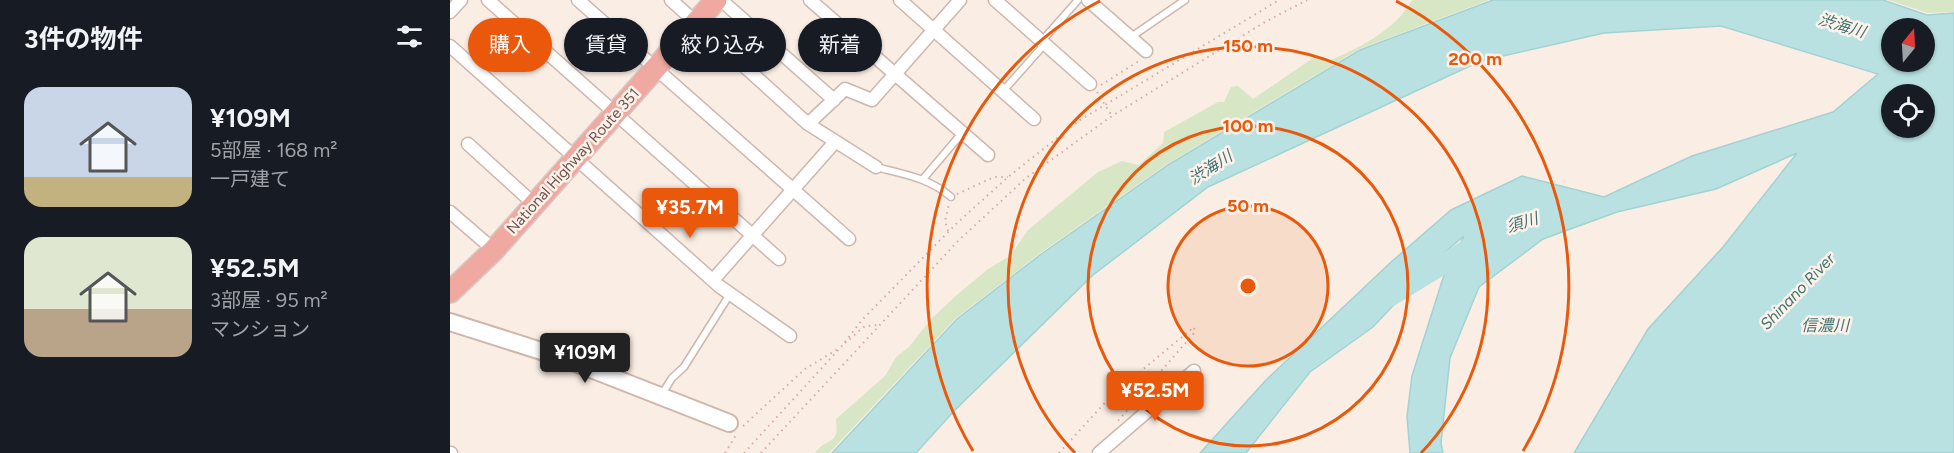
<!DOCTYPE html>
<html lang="ja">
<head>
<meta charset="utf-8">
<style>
	:root { --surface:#171b24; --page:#20242c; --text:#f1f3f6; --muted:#9ea1a6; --accent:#ea580c }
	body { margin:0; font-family:Figtree,"Noto Sans JP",sans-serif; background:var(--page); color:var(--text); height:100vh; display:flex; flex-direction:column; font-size:22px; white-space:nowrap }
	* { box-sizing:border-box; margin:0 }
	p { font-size:20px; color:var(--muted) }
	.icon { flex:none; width:33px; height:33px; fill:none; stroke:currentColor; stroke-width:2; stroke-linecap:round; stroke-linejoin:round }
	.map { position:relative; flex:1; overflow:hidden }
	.details { display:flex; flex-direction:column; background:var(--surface); width:450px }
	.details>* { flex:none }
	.guide { position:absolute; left:18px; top:18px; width:570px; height:54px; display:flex; gap:12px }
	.needle { width:39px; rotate:18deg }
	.controls { position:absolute; left:1431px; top:18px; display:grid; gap:12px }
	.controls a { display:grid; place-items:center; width:54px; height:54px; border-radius:50%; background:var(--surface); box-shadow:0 2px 4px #0004; font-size:30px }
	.price { position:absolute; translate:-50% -51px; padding:0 14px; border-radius:6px; background:var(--accent); color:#fff; font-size:20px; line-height:39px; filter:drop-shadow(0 2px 3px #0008) }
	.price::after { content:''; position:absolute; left:50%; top:36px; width:18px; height:14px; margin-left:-9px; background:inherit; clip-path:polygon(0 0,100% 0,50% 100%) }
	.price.on { background:#222; color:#fff }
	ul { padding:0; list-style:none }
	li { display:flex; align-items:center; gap:18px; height:150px; padding:0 24px }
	li span { display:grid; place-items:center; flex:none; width:168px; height:120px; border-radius:18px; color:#555 }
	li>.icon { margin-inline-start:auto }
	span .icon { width:72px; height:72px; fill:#fffc; stroke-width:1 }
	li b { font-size:26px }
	h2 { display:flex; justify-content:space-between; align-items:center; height:72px; padding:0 24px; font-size:26px }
	.chip { padding:0 21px; border-radius:27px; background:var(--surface); box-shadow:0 2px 4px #0004; font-size:21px; line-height:54px }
	.chip.on { background:var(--accent); color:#fff }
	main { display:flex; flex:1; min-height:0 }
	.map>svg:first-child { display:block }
	.green { fill:#d7e6c4 }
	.water { fill:#bae1e1; stroke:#a2d2d2; stroke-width:1.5; fill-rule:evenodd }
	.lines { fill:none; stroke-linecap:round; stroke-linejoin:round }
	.river { stroke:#bae1e1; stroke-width:20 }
	.lane-casing { stroke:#ccb7ae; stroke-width:9 }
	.street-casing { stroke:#ccb7ae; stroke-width:15 }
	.secondary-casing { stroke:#cfb6ac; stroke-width:20 }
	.highway-casing { stroke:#d4cbc9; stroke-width:24 }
	.path { stroke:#d1ada2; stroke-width:2; stroke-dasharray:1.5 4.5; stroke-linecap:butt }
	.lane { stroke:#fff; stroke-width:6 }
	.street { stroke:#fff; stroke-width:12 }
	.secondary { stroke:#fff; stroke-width:16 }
	.highway { stroke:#efa9a0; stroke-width:21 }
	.ring { fill:none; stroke:#e8590c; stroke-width:3 }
	.labels { text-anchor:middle; stroke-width:5; stroke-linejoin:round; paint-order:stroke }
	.street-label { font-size:15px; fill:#70534c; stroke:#fdf2ea }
	.water-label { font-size:16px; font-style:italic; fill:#427374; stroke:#fdf2ea }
	.centre { fill:#e8590c; stroke:#fdf2ea; stroke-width:3 }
	.ring-label { font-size:18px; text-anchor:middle; font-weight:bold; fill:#e8590c; stroke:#fdf2ea; stroke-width:5; stroke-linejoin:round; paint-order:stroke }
</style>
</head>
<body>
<main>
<section class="details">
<h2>3件の物件<svg class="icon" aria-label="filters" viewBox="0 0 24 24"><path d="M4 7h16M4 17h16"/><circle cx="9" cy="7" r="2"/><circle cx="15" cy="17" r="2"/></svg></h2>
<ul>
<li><span style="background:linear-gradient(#c9d6e8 75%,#c2b280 0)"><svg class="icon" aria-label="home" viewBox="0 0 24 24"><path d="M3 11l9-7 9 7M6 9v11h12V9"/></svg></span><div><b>¥109M</b><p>5部屋 · 168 m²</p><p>一戸建て</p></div></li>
<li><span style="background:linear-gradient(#dfe7d0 60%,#b9a48a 0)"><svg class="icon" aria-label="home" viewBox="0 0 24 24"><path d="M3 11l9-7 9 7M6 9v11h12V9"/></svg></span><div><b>¥52.5M</b><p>3部屋 · 95 m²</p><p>マンション</p></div></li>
</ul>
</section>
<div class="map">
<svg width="1504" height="453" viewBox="0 0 1504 453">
	<rect width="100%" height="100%" fill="#faeee4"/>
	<!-- green -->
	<path class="green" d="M962,0h77l-130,49 -192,115 -128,90 -83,64 -127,135h-14c10,-16 25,-6 21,-34l49,-43 11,-19 13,-10 22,-28 27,-25 30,-25 22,-13 18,-26 70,-58 24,-11 17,4 24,-22 1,-11 54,-30h6l7,-15 7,-1 15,13 63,-43 11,6c31,-14 68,-31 85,-62z
		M1438,0h66v12l-26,1z"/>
	<!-- water -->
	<path class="water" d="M1043,0h390l44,15 27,-2v440h-380l74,-124 75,-82 74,-94 -81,36 -99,23 -74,27 -64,48 -29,71 -9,85 2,10h-33l-3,-37 5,-40 31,-98 21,-42 -24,20 -67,71 -63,45 -64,81h-46l66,-73 124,-117 61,-53 71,-34 82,21 88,-41 141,-44 45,-38 -157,-48 -117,7 -123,28 -273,126 -115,88 -139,136 -38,42h-84l125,-134 83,-64 128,-90 192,-115zM1442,28h32v34h-32zM1442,94h32v34h-32z"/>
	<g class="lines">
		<!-- river -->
		<path class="river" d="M941,296l85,-52"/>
		<!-- lane casing -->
		<g class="lane-casing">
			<path id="lane" d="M681,37l54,-37
				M591,42l37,-42
				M553,91l41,-46
				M426,167c27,7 54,11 75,30
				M473,179l39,-46
				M212,394l10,-16 12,-11 46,-73"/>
		</g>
		<!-- street casing -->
		<g class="street-casing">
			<path id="street" d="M38,0l291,259
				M128,0l271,239
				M221,0l137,124 68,43
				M271,0l113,100
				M360,0l178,155
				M450,0l134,119
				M545,0l95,84
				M638,0l58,51
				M0,12l11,-12
				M0,46l269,240 71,50
				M358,124l37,-35 27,11 88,-100
				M18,144l66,60
				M0,212l44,38
				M263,280l122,-138
				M0,453h1
				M649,453l95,-82"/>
		</g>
		<!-- secondary casing -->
		<g class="secondary-casing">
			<path id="secondary" d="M0,322l113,36 166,65"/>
		</g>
		<!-- highway casing -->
		<g class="highway-casing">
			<path id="highway" d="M0,292l44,-42 222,-250"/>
		</g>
		<!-- path -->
		<path class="path" d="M651,85l38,-24
			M647,92l15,24
			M507,194l37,-17h14
			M498,231l-3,-10 4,-17
			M395,343l20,-17 15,-1
			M293,426l62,-57 33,-20
			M275,453l11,-18
			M294,453l97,-106 21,-27 94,-96 52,-47 72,-57 199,-120
			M311,453l197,-212 68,-63 86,-62 153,-94 42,-22
			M609,453l53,-58 82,-68 1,5 -78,90"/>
		<!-- lane -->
		<use href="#lane" class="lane"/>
		<!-- street -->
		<use href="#street" class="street"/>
		<!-- secondary -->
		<use href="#secondary" class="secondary"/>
		<!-- highway -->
		<use href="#highway" class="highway"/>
	</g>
	<!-- distance rings -->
	<circle cx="798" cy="286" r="80" fill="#e8590c" fill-opacity=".12"/>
	<g class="ring">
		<circle cx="798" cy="286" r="80"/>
		<circle cx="798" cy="286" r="160"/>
		<path d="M625 453A240 240 0 1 1 971 453"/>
		<path d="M523 451A321 321 0 0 1 650 1M946 1A321 321 0 0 1 1073 451"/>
	</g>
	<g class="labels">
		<!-- street labels -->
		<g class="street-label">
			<text transform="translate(123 161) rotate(-48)" y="5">National Highway Route 351</text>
		</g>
		<!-- water labels -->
		<g class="water-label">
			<text transform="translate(1392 25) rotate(17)" y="6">渋海川</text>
			<text transform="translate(760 167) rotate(-33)" y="6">渋海川</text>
			<text transform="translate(1072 222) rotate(-17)" y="6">須川</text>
			<text transform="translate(1347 291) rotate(-46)" y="6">Shinano River</text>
			<text x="1375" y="331">信濃川</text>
		</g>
	</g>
	<circle cx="798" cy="286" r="9" class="centre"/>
	<g class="ring-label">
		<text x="798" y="52">150 m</text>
		<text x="1025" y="65">200 m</text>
		<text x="798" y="132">100 m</text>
		<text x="798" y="212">50 m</text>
	</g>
</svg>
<div class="controls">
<a><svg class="needle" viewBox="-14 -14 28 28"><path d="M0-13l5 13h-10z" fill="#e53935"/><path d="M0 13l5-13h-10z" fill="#9ea1a6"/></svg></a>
<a><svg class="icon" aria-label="locate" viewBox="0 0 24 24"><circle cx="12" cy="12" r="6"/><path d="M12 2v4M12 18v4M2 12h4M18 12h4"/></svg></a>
</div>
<b class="price" style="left:240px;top:239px">¥35.7M</b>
<b class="price on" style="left:135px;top:384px">¥109M</b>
<b class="price" style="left:705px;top:422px">¥52.5M</b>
<div class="guide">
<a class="chip on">購入</a>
<a class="chip">賃貸</a>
<a class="chip">絞り込み</a>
<a class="chip">新着</a>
</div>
</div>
</main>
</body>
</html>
